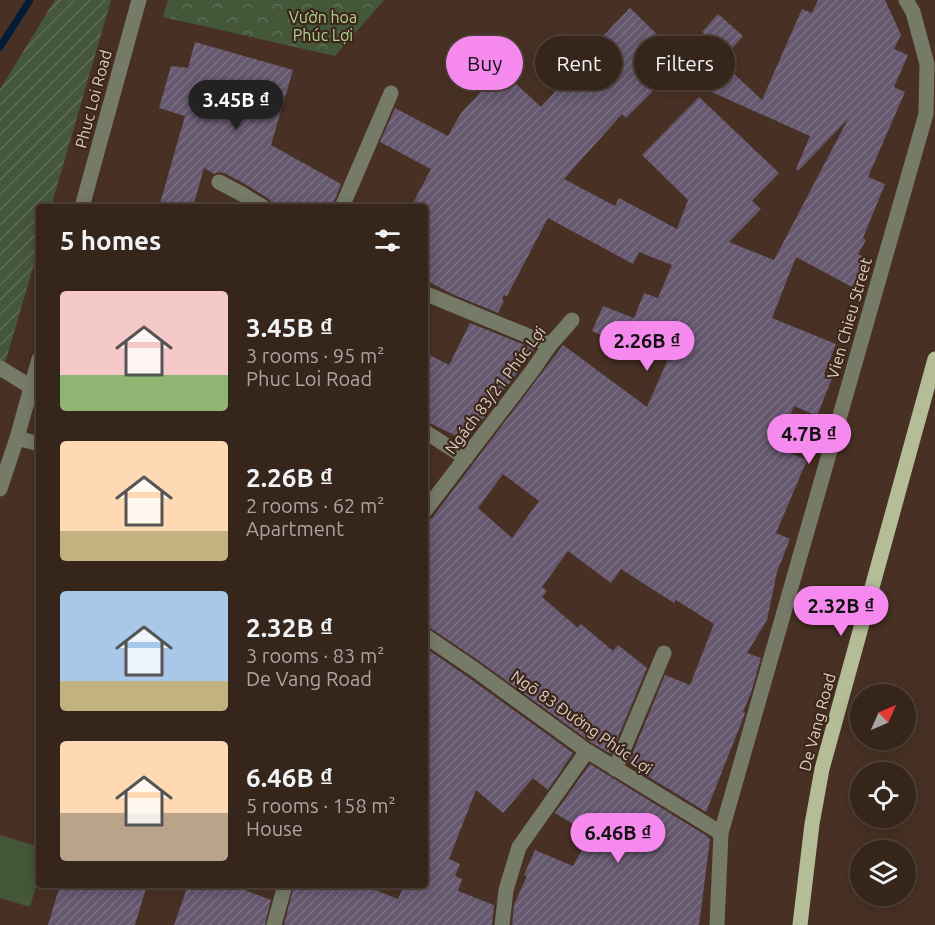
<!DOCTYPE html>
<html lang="en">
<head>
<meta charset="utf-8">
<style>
	:root { --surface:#36251b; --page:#3d2d24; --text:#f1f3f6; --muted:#aaa5a3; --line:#50423a; --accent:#f689ee }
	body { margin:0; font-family:Ubuntu,sans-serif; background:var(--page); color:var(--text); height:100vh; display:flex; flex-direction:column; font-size:22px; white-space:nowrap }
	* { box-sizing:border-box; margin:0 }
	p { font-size:20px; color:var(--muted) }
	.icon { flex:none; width:33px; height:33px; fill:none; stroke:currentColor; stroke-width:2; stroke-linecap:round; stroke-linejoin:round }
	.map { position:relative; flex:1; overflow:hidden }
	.drawer { position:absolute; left:36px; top:204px; width:392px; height:684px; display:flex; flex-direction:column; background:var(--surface); border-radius:6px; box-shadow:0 3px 15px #0003,0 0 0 2px var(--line) }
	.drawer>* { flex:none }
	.guide { position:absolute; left:446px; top:36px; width:399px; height:54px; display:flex; gap:12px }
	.needle { width:39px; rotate:45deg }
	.fabs { position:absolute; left:850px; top:684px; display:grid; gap:12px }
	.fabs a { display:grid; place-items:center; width:66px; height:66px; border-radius:50%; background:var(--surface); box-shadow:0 3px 15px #0003,0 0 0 2px var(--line); font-size:30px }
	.price { position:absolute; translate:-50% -51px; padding:0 14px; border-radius:21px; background:var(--accent); color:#111; font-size:20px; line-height:39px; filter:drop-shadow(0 2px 3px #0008) }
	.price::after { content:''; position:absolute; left:50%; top:36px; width:18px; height:14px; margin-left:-9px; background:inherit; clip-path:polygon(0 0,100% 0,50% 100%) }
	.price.active { background:#222; color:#fff }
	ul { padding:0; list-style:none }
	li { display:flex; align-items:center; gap:18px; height:150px; padding:0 24px }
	li span { display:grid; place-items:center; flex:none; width:168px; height:120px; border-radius:6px; color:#555 }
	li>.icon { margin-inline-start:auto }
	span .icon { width:72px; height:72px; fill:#fffc; stroke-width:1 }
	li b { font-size:26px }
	h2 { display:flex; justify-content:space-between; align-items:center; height:72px; padding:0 24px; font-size:26px }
	.tag { padding:0 21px; border-radius:27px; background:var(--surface); box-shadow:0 3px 15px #0003,0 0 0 2px var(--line); font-size:21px; line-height:54px }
	.tag.active { background:var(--accent); color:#111 }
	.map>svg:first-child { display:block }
	.grass { fill:#455739 }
	.park { fill:url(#park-crowns) }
	.garden { fill:url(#garden-furrows) }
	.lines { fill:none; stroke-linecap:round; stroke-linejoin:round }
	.stream { stroke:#021b37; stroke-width:7 }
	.building { fill:url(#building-hatch); fill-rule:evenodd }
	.minor { stroke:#767b68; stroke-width:15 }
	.major { stroke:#b5bd96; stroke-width:15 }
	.labels { text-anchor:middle; stroke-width:4.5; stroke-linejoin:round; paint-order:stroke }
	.park-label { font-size:16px; fill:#add495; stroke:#3d271a }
	.street-label { font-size:16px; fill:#dccec6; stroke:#3d271a }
</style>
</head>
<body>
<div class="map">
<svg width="935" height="925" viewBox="0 0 935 925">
	<defs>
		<pattern id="park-crowns" width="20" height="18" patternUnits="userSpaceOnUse" patternTransform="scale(1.5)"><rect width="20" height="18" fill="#455739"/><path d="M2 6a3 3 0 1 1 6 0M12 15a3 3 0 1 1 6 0" fill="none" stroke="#5f6e54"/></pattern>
		<pattern id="garden-furrows" width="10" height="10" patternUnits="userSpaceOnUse" patternTransform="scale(1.5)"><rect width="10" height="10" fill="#455739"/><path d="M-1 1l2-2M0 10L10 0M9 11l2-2" fill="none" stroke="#5f6e54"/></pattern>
		<pattern id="building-hatch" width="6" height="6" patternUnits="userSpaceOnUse" patternTransform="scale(1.5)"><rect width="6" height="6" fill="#66586f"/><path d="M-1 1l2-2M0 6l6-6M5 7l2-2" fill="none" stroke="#7b6f82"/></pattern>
	</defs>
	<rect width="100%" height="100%" fill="#483124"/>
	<!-- grass -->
	<path class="grass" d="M0,835l39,12v29l-9,31 -30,-9z"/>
	<!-- park -->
	<path class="park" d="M168,0h216l-49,56 -172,-39z"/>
	<!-- garden -->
	<path class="garden" d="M55,0h56l-60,207h-12v40l-39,133v-291z"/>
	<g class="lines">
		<!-- stream -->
		<path class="stream" d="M0,47l30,-47"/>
	</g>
	<!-- building -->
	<path class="building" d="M818,0h67l16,35 -7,14 14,6 -14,32 11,5 -37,85 17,7 -22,54 3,2 -8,14 9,5 -15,28 -56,-30 -24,61 64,26 -12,30 8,4 -15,38 -23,-10 -18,41 31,13 -31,73 14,6 -13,33 -10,48 -20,33 14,5 -10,35 -8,19 2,1 -1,3 -38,96 -78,-48 37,-89 25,10 24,-61 -38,-24 -2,3 -53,-34 -10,14 -43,-32 -26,36 5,4 -5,6 36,31 3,-4 32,27 5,-6 29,23 -36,86 -19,-11 -113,-82 -50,-34 -5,-2v-103l8,-4 131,-173 84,62 21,-48 -44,-18 -1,3 -31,-13 11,-25 31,12 10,-25 14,5 14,-33 -33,-13 -6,12 -85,-46 -41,78 -3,-1 -2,4 2,2 -6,12 -46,-19 -28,-15v-72h-13l20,-38 -51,-27 15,-34 53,28 13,-23 40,-43 40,37 25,-27 -3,-2 67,-70 45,44 -25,26 8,8 -32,32 -4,-4 -58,65 51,27 4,-8 58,31 11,-29 -46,-45 57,-58 80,76 -27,28 9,8 -32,33 45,18 74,-141 -50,52 -2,-2 14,-33 -105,-47 -8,-7 21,-23 44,41 40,-91 10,4zM503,474l36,27 -27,37 -34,-30z
		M718,14l25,22 -16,18 -25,-22z
		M195,42l98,28 -22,75 70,39 -9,23h-58l-5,-8 -24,-15 -21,-11 -5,-1 -5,2 -10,-6 -11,39h-34l26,-91 -26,-8 12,-42 17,2z
		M470,323l65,26 -69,92 -42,-21v-68l25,13z
		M424,647l44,30 105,76 -25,37 -15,-12 -30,35 -27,-23 -27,69 11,5 -5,12 7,3 -4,12 36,14 -2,20h-208l10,-40h42l15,6 2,-6h10l35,14 6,-14h20z
		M590,764l117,72 3,4 -11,85h-187l2,-20 13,-29 -3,-1 11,-25 38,16 15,-27 -10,-12 -23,-14z
		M60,885h87l-12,40h-87z
		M188,885h44l39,15 -6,25h-91z"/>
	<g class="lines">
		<!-- minor -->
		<path class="minor" d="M219,182l21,11 23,14
			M82,207l57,-207
			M342,207l49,-114
			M424,293l126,52
			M0,368l31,19
			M424,431l42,27
			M17,438l22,6
			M0,489l17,-51 22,-79
			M424,512l108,-141 18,-26 22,-25
			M424,635l50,34 113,82 134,82
			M615,769l49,-116
			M274,925l11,-40
			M502,925l4,-35 13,-43 68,-96
			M717,925l4,-92 205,-719 1,-50 -14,-52 -7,-12"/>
		<!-- major -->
		<path class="major" d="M800,925l12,-101 10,-55 113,-410"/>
	</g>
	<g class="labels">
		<!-- park labels -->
		<g class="park-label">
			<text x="323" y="23">Vườn hoa<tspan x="323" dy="18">Phúc Lợi</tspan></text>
		</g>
		<!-- street labels -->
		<g class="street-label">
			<text transform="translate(93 99) rotate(-75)" y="6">Phuc Loi Road</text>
			<text transform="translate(849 318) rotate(-74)" y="6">Vien Chieu Street</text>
			<text transform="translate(495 390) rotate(-53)" y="6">Ngách 83/21 Phúc Lợi</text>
			<text transform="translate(582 722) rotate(35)" y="6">Ngõ 83 Đường Phúc Lợi</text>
			<text transform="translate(817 722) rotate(-75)" y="6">De Vang Road</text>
		</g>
	</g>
</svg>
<div class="fabs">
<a><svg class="needle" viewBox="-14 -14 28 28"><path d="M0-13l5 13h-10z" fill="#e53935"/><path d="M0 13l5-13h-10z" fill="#aaa5a3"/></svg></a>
<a><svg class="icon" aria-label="locate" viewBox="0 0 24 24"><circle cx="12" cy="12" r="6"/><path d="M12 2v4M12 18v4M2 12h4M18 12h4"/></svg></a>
<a><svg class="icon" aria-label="layers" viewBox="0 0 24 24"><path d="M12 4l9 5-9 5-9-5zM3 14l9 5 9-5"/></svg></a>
</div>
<b class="price active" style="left:236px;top:131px">3.45B ₫</b>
<b class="price" style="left:647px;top:372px">2.26B ₫</b>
<b class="price" style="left:809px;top:465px">4.7B ₫</b>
<b class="price" style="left:841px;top:637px">2.32B ₫</b>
<b class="price" style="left:618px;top:864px">6.46B ₫</b>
<div class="guide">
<a class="tag active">Buy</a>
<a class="tag">Rent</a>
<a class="tag">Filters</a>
</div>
<section class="drawer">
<h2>5 homes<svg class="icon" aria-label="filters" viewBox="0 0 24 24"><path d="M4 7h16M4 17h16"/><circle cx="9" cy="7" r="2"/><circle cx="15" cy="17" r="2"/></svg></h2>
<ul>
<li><span style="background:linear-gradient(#f6c9c9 70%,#8fb573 0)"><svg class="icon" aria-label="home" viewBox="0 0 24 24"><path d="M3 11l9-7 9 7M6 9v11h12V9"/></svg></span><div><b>3.45B ₫</b><p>3 rooms · 95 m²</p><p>Phuc Loi Road</p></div></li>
<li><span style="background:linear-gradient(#ffd9b3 75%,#c2b280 0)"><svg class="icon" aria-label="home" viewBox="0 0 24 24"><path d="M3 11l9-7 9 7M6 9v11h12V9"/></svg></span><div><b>2.26B ₫</b><p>2 rooms · 62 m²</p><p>Apartment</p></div></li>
<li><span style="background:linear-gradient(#a9c7e8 75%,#c2b280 0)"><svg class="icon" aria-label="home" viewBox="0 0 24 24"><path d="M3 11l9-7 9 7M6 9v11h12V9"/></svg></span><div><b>2.32B ₫</b><p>3 rooms · 83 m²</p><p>De Vang Road</p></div></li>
<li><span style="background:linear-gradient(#ffd9b3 60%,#b9a48a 0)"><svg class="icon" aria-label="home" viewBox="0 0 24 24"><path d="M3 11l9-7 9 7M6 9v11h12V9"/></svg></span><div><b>6.46B ₫</b><p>5 rooms · 158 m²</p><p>House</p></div></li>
</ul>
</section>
</div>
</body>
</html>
